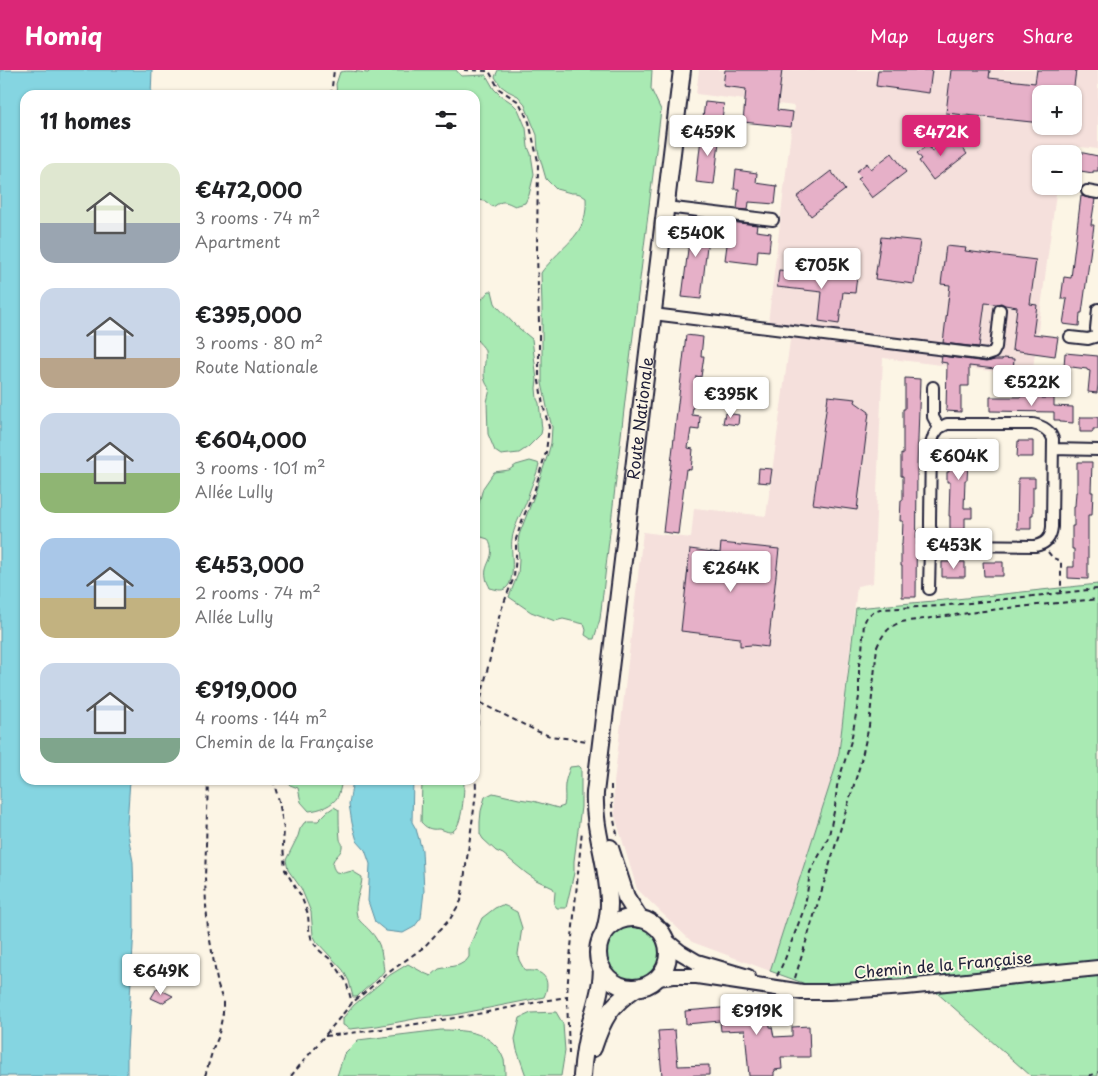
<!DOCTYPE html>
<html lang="en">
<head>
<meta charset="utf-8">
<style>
	:root { --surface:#fff; --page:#f6f6f6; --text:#202124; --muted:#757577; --accent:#db2777 }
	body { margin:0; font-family:"Playpen Sans",sans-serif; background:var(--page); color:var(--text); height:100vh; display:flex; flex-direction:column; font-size:19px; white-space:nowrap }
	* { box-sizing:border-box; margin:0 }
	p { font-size:16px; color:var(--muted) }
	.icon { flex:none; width:28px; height:28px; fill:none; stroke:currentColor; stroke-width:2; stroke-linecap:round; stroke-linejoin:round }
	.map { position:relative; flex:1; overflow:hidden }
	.panel { position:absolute; left:20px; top:20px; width:460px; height:695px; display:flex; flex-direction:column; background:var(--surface); border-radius:15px; box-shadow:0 1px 4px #0004 }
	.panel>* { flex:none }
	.buttons { position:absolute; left:1032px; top:15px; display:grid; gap:10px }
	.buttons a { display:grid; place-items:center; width:50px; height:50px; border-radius:10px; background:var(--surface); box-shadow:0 1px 4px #0004; font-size:25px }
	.price { position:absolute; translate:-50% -42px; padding:0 11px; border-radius:5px; background:#fff; color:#222; font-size:16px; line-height:32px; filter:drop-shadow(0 1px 2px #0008) }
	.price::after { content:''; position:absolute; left:50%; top:30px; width:15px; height:11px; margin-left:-8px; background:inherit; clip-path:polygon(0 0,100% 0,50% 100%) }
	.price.current { background:var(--accent); color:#fff }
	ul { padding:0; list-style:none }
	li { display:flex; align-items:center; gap:15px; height:125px; padding:0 20px }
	li span { display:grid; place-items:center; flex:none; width:140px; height:100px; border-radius:15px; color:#555 }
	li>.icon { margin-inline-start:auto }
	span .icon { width:60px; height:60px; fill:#fffc; stroke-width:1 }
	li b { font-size:21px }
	h2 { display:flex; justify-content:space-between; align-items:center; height:60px; padding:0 20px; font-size:21px }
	header { display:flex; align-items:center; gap:30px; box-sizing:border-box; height:70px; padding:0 25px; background:var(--accent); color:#fff }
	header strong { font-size:24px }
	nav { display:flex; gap:28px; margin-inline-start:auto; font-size:18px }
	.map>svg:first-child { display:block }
	.built { fill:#f5e0dc; fill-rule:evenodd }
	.green { fill:#a9eab3; stroke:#668677 }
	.water { fill:#85d5e1; stroke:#5d8d9f }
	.building { fill:#e6b0c8; stroke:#22223b }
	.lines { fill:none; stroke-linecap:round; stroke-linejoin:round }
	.street-casing { stroke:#22223b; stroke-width:14 }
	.secondary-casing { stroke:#22223b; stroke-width:18 }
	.primary-casing { stroke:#22223b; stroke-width:20 }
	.path { stroke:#22223b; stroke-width:2; stroke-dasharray:5 4; stroke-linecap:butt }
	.street { stroke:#fcf5e5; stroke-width:10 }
	.secondary { stroke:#fcf5e5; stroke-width:14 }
	.primary { stroke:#fcf5e5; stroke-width:16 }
	.labels { text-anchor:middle; stroke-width:4; stroke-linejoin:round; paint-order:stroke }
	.street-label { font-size:16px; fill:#22223b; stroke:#fcf5e5 }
</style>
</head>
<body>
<header>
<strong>Homiq</strong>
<nav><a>Map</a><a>Layers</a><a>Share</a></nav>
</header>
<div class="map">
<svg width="1098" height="1006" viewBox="0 0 1098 1006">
	<rect width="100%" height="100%" fill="#fcf5e5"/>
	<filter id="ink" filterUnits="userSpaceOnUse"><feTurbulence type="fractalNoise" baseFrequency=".02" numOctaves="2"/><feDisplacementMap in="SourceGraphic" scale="10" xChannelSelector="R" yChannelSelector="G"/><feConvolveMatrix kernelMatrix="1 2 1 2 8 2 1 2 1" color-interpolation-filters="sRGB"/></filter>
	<g filter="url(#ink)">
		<!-- built -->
		<path class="built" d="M699,0h399v79l-35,-4 -2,9h-20v32h16l-25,190 -149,-18 -10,225 -16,3 -18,166 -5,20 -64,199 -78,-29 -55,-53 -22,-73 -1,-16v-17l29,-251 48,6 3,-30 72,8 26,-190 -24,-3 26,-217 -98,-12zM1041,24h33v32h-33z"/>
		<!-- green -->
		<path class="green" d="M371,0h85l5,6 25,-1 8,14 6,6 12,8 6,6 8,19 2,19 3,7 3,20 -5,21 -4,8 -10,3c-5,-2 -10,-6 -16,-3 -2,1 -4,3 -6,4l-8,-6 -7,-1 -3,4v-109h-138l-1,-11 4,-12c9,-2 18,0 28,1z
			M498,0h154l-1,19 10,21 -35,282 -26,227 -6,20h-3l-6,-4 1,-5 -2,-6 -21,-5 -8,2 -24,-9 -22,-15 9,-23 1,-14 -1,-16 1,-9 15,-39 14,-42 3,-11 1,-16 -4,-15 -6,-29v-76l-1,-34c3,-5 7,-8 10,-12 19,-21 37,-30 35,-63l-6,-4 -4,-1h-5l-15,-4 -10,-10 -8,-28 -1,-16 -13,-32 -6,-7 -10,-5 -7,-5 -6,-9z
			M489,221h3l3,12 2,3 17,18 18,15 5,41 -1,8 1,11 2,4 3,26 -1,5 -13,13 -9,6 -18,2 -6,-4 -7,-17 -1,-32 3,-13c-11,-12 -3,-24 -5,-38 -1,-5 -7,-8 -9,-13 -2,-3 -2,-24 -1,-28 1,-4 11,-16 14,-19z
			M530,391l7,2 2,1c-2,10 -6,18 -9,26 -2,5 -3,11 -5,15 -5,11 -11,22 -13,34 -2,12 5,40 -6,49 -4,4 -11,1 -16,0 -1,-3 -4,-7 -4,-11 -3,-14 12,-19 2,-38l-13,-4v-22l4,-10 4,-15 11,-16 15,-2 7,-5z
			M1098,514v492h-67l-95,-84 -100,8 -33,-17 -33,-12 64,-199 5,-20 17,-144 100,-9z
			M579,696l2,2v39l-7,54v12l-8,35h-9l-3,-4 1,-12 -2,-4 -17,-8 -10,-7 -23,-19 -7,-3 -13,-12 -3,-5v-12l1,-11 4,-14 8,-4 26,6 14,2 25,7 6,-2c2,-7 0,-14 1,-22 1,-6 3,-11 5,-17z
			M285,710h57c-1,5 -2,11 -4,16 -5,10 -19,14 -29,15l-8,-9 -3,-14 -8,-3z
			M422,710h42c0,11 -1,45 -11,51 -5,3 -9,-2 -15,-2 -7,1 -12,-1 -17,-7z
			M334,737l5,3c0,9 0,20 1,29 1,5 3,3 2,8 -1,10 -16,12 -6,25l8,1 8,-2 10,6c0,13 -9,26 -5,39 2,6 9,10 13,15 12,12 12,25 14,40 -8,11 -18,16 -27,26h-4l-4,-16 -6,-11 -26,-28 -4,-7 -2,-23 -10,-24 -13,-18 -2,-10 12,-24 2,-7 4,-6 4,-2h10l9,-9z
			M502,835c6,1 10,5 15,7l5,16 -4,26 1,6 6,11c18,-2 27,8 19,26l-90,18 -34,3 -43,8 -27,3 -7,-4v-7l11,-13 36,-30 18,-11 16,9 7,3 8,-7 20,-4 7,-4 3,-4v-10l5,-11 8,-18 13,-10z
			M606 884a27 27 0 1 1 54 0a27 27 0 1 1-54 0Z
			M556,942l7,12 2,27 -4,25h-35l-9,-26 -2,-11 5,-21 11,-5z
			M441,960c26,0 53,2 63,30 1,5 1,11 1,16h-168l7,-22 14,-14z"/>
		<!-- water -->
		<path class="water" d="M0,0h152l-1,25h-126v685h105l-3,44 1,10 5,28 1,37v29l-7,123v25h-127z
			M353,710h60l-1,42 4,7 6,21 2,41 -3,27 -7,9 -11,6 -17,-2 -11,-9 -7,-21 2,-37 -5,-14 -8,-9 -5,-18 -3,-19z"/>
		<!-- building -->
		<path class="building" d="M725,0h57l-5,40 16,2 -2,15 -48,-5 3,-33 -23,-3z
			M878,0h54l-3,23 -53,-7z
			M951,0h39l-1,8 46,5 2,-13h39l-3,24h-32v29l-95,-10z
			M705,32l19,2 -2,15 -19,-2z
			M702,59l18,4 -6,51 -18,-2z
			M953,65l14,19 -34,26 -14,-19 3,-2 -5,-6 11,-8 4,6z
			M1074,81l24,5v15h-5v2l-19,-3z
			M892,83l14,19 -34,26 -14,-19 3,-2 -5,-5 11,-9 4,6z
			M736,100l21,3 -1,10 21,3 -2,18 -26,-2 -1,8 -11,-1 2,-20h-5z
			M831,101l14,19 -34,26 -14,-19z
			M1081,126l14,3 -4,26h3l-4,30 -8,58h-2l-1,13 -16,-2 4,-25h-6l3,-22 7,1z
			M692,147l18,2 -9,80 -19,-2z
			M730,152l27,3 -1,6 15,2 -2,18 -11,-1 -1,14 -32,-4z
			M881,167l39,4 -6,43 -39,-5z
			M946,176l20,2 -1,3 71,9 -6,44 7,1 -4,29 25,3 -3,19 -43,-6 5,-43 -12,-2 -4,-2 -5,1 -11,-1 -6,44 -36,-4 7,-58 -9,-1z
			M779,200l45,5 1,-3 32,4 -2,17 -12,-1 -4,32 -20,-3 3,-29 -45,-5z
			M686,265l17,2 -2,19h3l-3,21 -5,-1 -4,39 8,1 -1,14 -8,-1 -3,19 5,1 -2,21 -5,-1 -8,65 -15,-2z
			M1065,283l33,3v29l-1,8 -9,-1 2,-21 -3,-1v-1l-23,-3z
			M942,286l44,6 9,-2h7l1,-2 11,1 -1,12 -44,-5v20h-8v26l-15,-1 1,-48 -6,-1z
			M905,308l15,1 -3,90 -1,128h-14v-31h-1v-21h1l1,-24h-3l1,-21h2v-24h-2v-22l2,1v-46h2z
			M828,326l28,3 -1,3 14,10 -12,98 -44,-6z
			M1021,326h21v2h12v8l19,1v16l-13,-1v-2h-6v-8l-64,-1v-14h31z
			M725,343l14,2 -1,10 -15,-2z
			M1080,347h18v12h-5v3h-13z
			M951,370h26v12l-6,-1v11h-3l-1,18h-2l-1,28h8v10h-7v11h-15v-13h-1l1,-34h-3v-10h2z
			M1018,371h15v16h-16z
			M1077,392h15l-1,30h2l-1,23h-4v64l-20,-1v-11h6v-18h-2v-23h2v-20h1l1,-14h1z
			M759,398l13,1 -2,14 -12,-1z
			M1018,408h17v9h-2v28h-2v14h-14z
			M721,473l58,6 -11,98 -16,-2 -12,1v-8l-59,-7 9,-82 30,4z
			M942,492h23v15h-23z
			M983,492h20v14h-19z
			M157,918l16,8 -11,7 -11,-5z
			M769,934l1,23h2l2,10 18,-1v-9l17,-1 1,31h-29l1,12 -7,1v1l-1,1v4h-25l-4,-46 -24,1 -1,-10 -34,3 -1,-13z
			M675,960l3,36 31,-1v10l-47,1 -4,-45z"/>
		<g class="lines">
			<!-- street casing -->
			<g class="street-casing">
				<path id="street" d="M1087,121l11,2
					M666,137l107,13
					M653,244l334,41 6,-2 3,-6 4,-37
					M1098,265l-2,-6 2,-20
					M1070,267l18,2 10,-3
					M1053,379l45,1
					M933,465l9,7 8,3 85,1c11,-2 16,-8 17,-19l1,-88c-3,-9 -11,-13 -20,-15h-86l-8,4
					M929,519l1,-42 3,-12 -3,-8v-7l1,-76 3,-9 5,-7 -6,-11v-30"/>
			</g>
			<!-- secondary casing -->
			<g class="secondary-casing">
				<path id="secondary" d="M665,870l15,12 17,10 51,15
					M657,908l17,-2h23l86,13 19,3h27l77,-5 192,-19"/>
			</g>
			<!-- primary casing -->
			<g class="primary-casing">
				<g id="primary">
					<path d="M610,778l16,49 14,22"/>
					<circle cx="633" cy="883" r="35"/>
					<path id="s1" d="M604,864c3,-10 5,-20 5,-30 0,-38 -16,-74 -14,-111l87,-723"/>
					<path d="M593,978c10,-30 17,-43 43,-60"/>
					<path d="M582,1006c1,-18 4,-36 9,-54 5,-18 11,-35 11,-54"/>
				</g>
			</g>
			<!-- path -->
			<path class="path" d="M464,0l25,1 10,18 20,13 10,20 9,39 -1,92 2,71v57l4,24 6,22 -3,25 -12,40 -11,26 -7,21v17l-2,21 -14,36 -20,90 -5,45
				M331,25l3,-25
				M1048,482l5,6 8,3v31
				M480,633l59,29 11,4 38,5
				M273,710l6,21 5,28 -1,17 2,24 16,26 7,18 1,15 3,12 8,10 10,8 8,10 8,12 6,22
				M611,715c0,17 2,35 7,52
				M652,842l7,5 13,11
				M777,906l8,-17 19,-50 3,-15 3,-22 16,-29 3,-8 6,-28 2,-21 14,-45 4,-21 4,-23v-32l3,-14 2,-28 3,-6 7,-6 6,-2 61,-3 157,-17
				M795,908l65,-213 9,-39 8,-79c5,-12 11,-20 24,-25l98,-13 99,-10
				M325,966c54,-6 109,-14 163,-24 26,-5 52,-11 79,-15
				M569,984l-2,-57 1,-17 14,-150
				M205,1006l8,-27 5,-11 5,-25v-12l-5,-15 -10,-57 -2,-23 -1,-28 3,-98
				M291,1006l61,-73 36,-30 36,-26 26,-28 11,-18 13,-92 2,-17 -1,-35
				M1089,1006l9,-4"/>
			<!-- street -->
			<use href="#street" class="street"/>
			<!-- secondary -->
			<use href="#secondary" class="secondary"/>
			<!-- primary -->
			<use href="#primary" class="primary"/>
		</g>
	</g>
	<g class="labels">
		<!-- street labels -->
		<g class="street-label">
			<text dy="6" stroke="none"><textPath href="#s1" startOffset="520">Route Nationale</textPath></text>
			<text transform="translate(943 895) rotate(-5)" y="6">Chemin de la Française</text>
		</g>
	</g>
</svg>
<div class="buttons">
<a>+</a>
<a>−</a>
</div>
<b class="price" style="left:708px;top:87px">€459K</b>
<b class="price current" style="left:941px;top:87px">€472K</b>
<b class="price" style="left:696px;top:188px">€540K</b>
<b class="price" style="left:822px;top:220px">€705K</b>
<b class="price" style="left:1032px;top:337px">€522K</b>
<b class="price" style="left:731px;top:349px">€395K</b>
<b class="price" style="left:959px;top:411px">€604K</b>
<b class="price" style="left:954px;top:500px">€453K</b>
<b class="price" style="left:731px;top:523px">€264K</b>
<b class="price" style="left:161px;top:926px">€649K</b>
<b class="price" style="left:757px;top:966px">€919K</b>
<section class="panel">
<h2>11 homes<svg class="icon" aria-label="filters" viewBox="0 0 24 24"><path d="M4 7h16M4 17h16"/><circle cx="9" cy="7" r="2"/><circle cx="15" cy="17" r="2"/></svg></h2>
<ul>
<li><span style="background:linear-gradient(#dfe7d0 60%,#9aa5b1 0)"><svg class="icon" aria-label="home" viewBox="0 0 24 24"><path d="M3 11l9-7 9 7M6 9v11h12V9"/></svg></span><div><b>€472,000</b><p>3 rooms · 74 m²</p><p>Apartment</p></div></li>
<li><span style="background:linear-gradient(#c9d6e8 70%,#b9a48a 0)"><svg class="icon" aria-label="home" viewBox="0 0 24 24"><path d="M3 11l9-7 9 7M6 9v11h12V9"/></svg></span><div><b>€395,000</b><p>3 rooms · 80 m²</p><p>Route Nationale</p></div></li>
<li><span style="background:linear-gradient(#c9d6e8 60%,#8fb573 0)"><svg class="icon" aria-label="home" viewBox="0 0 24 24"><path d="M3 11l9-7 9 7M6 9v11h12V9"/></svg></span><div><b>€604,000</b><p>3 rooms · 101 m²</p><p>Allée Lully</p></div></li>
<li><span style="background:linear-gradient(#a9c7e8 60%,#c2b280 0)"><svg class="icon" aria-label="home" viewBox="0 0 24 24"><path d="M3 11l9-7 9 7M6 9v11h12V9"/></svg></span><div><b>€453,000</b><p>2 rooms · 74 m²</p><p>Allée Lully</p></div></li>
<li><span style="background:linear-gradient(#c9d6e8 75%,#7fa58c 0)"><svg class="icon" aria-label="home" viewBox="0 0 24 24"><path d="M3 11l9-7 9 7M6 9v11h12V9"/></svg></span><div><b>€919,000</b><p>4 rooms · 144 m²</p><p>Chemin de la Française</p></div></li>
</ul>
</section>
</div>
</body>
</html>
